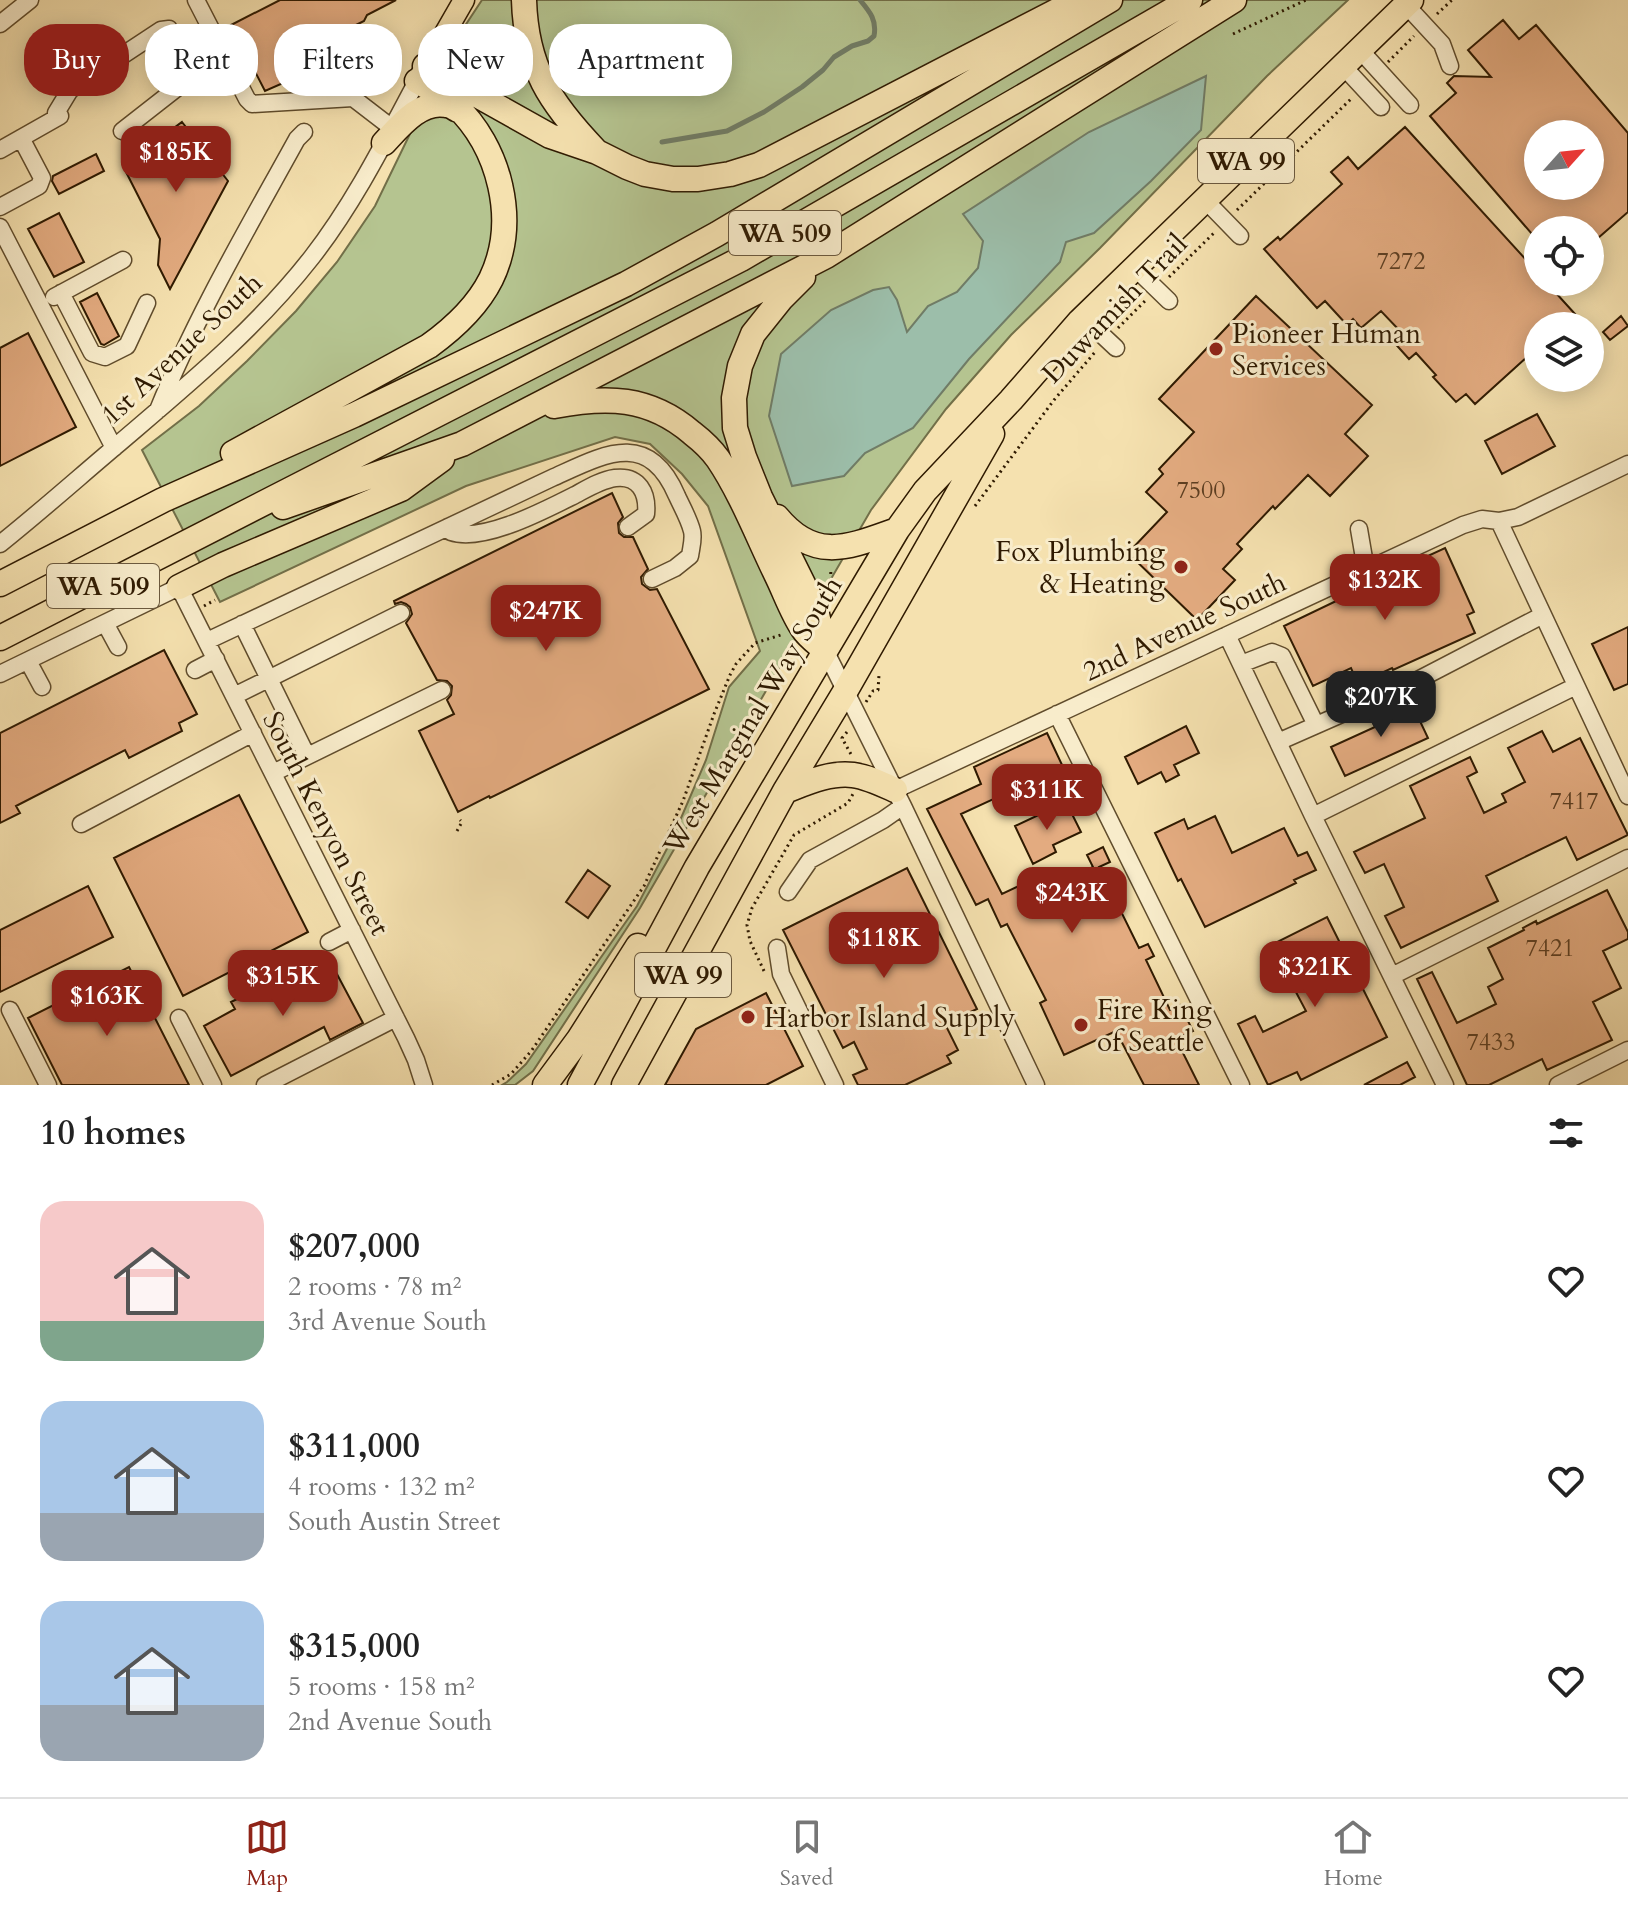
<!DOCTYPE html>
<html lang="en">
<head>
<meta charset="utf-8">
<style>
	:root { --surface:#fff; --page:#f2f2f2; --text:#222; --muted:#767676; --line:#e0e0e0; --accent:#8f2418 }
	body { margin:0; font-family:Cardo,serif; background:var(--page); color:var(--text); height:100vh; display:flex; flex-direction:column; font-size:30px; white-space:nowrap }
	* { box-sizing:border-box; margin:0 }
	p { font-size:26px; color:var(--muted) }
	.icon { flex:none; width:44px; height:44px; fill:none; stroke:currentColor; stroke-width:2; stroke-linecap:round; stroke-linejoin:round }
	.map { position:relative; height:1085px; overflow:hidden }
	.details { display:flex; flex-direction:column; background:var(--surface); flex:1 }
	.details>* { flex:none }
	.guide { position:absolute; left:24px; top:24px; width:800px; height:72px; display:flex; gap:16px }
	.needle { width:52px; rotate:63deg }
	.fabs { position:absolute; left:1524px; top:120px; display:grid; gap:16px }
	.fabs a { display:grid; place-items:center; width:80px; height:80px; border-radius:50%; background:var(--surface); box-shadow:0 4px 20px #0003; font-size:40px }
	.price { position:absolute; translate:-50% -68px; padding:0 18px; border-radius:16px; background:var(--accent); color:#fff; font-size:26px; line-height:52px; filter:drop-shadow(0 2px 4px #0008) }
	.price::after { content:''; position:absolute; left:50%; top:48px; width:24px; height:18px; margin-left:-12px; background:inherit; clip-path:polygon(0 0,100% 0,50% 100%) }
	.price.active { background:#222; color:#fff }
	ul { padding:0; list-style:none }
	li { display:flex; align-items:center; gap:24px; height:200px; padding:0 40px }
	li span { display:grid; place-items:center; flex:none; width:224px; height:160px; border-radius:24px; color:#555 }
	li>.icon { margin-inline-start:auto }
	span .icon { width:96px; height:96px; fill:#fffc; stroke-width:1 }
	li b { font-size:34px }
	h2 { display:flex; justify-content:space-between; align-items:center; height:96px; padding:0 40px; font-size:34px }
	.chip { padding:0 28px; border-radius:32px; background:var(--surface); box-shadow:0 4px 20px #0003; font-size:28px; line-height:72px }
	.chip.active { background:var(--accent); color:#fff }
	.tabs { display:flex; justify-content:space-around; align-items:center; height:112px; border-top:2px solid var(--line); background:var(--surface); font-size:22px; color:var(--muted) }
	.tabs a { display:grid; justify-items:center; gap:4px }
	.tabs .active { color:var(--accent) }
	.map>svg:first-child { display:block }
	.green { fill:#b5c490; stroke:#726f48; stroke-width:2 }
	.water { fill:#9cbeaa; stroke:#707c66; stroke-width:2 }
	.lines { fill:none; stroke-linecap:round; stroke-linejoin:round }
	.stream { stroke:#707c66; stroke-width:5 }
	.building { fill:#e3ab80; stroke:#2f1a01; stroke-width:2; fill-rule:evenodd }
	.minor-casing { stroke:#604c2c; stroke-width:19 }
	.major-casing { stroke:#2f1a01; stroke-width:23 }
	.highway-casing { stroke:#2f1a01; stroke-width:27 }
	.path { stroke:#2f1a01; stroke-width:3; stroke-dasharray:2 4; stroke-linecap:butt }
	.minor { stroke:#f8eccb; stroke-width:16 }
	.major { stroke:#f5e1af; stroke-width:20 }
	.highway { stroke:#f5e1af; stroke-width:24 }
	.poi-dot { fill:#8f2418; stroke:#f8eccb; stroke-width:3 }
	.labels { text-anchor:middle; stroke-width:6; stroke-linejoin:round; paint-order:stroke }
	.number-label { font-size:24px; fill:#5c3e21 }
	.shield { fill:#f8eccb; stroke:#6b593e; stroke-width:2 }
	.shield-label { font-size:26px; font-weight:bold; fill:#2f1a01 }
	.street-label { font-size:28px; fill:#2f1a01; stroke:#f8eccb }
	.poi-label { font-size:28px; fill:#2f1a01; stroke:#f8eccb; text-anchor:start }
</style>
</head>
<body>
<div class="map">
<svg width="1628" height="1085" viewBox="0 0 1628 1085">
	<rect width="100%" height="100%" fill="#f5e1af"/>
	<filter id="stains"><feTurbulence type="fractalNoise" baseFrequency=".0025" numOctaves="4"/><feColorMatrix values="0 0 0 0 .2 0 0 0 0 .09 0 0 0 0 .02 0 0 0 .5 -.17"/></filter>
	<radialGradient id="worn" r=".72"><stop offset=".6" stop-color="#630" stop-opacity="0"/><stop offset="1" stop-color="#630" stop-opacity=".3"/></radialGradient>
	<!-- green -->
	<path class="green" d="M482,0h866l-81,76 -167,172 -89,87 -65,74 -75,101 -231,398 -107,163 -18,14h-13l5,-3 19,-18 111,-158 35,-67 34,-79 23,-73 31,-36 -52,-145 -26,-32 -32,-30 -35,-7 -149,49 -246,116 -78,-152 57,-44 48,-45 49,-50 41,-49 38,-56 80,-165z"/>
	<!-- water -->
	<path class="water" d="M1206,76l-5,54 -50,51 -57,52 -28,9 -6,20 -91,97 -56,69 -48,25 -21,23 -52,10 -23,-70 12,-62 50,-44 42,-20 16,-3 8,13 10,32 21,-26 29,-14 21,-24 5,-27 -20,-27 126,-82z"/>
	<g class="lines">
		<!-- stream -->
		<path class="stream" d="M662,142l65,-11 37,-19 38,-25 21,-17 11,-13 18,-11 16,-5 6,-5c3,-16 -4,-24 -14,-36"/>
	</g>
	<!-- building -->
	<path class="building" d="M280,0h116l-29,15 -3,6 -16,8 -3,-2 -12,6 -10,-5 -7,2 -5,8 1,6 12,9 3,5 -38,20 1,2 -25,11 -34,-66z
		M1503,20l16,19 17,-14 92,108v79l-38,33v-15h-52v11l-108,-125 26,-23 -9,-10 7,-7 37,1 -23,-27zM1538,134h52v52h-52z
		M182,122l46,59 -58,108 -12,-24 2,-26 -37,-73z
		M1405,127l124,136 9,-8v27h8l29,32 -14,12h-23v21l-63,57 -9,-10 -10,8 -23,-25 3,-2 -20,-22 -7,6 -18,-20 9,-8 -19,-20 -20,17 -8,-9 -6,6 -22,-24 -8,7 -53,-59 14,-12 2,3 62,-56 -11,-12 17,-15 10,12z
		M96,154l8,17 -45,23 -7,-13 1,-5z
		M59,213l25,49 -30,15 -26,-48z
		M97,293l22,43 -15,9 -3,-1 -21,-42z
		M1256,296l116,109 -27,29 23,22 -38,40 -22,-21 -33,34 -2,-3 -36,38 5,5 -19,20 12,11 -38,40 -69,-67 39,-41 -21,-20 17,-18 -4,-5 35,-37 -35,-33z
		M1621,316l7,10 -18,14 -7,-8z
		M28,333l48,94 -76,39v-118z
		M1537,414l18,32 -53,28 -17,-33z
		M612,493l11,24 -5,6 1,10 5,4h9l15,32 -7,8 1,7 8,6 7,-1 52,100 -219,109 -1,-2 -31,16 -39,-81 35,-17 -7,-14 4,-5 1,-9 -5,-5 -10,-1 -31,-57 6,-9 -2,-7 -4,-3 -5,-2 -6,2 -1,-3z
		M1445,548l29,64 -7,3 8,18 -82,37 -1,-2 -34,16 -7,-16 -38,18 -29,-60 71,-34 -1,-2z
		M1628,627v57l-14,6 -22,-46z
		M164,650l33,64 -18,9 3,8 -53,27 -4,-8 -109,56 4,7 -20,10v-90z
		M1410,700l18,38 -83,38 -14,-29 44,-20 -4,-8z
		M1186,726l13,27 -25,12 5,10 -13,7 -5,-10 -23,12 -13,-27z
		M1542,731l11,21 27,-14 48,97 -51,25 -11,-23 -80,39 12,25 -97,47 -16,-32 19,-9 -20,-43 -19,9 -11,-21 71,-34 -15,-32 60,-29 7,15 -10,5 17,36 22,-11 -4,-8 23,-12 -17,-34z
		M1047,733l16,34 -102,47 41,80 34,-16 6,14 51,-25 -6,-12 16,-8 7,15 -11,5 40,81 9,-4 6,12 -8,4 24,50 10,-5 13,26 -17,8 23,46h-55l-28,-54 -52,24 -24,-52 6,-3 -39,-76 -6,3 -13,-28 -12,6 -49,-96 54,-25 -7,-17z
		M239,795l69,137 -125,64 -69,-138z
		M1066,802l15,30 -28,13 3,7 -23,12 -18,-38z
		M1215,816l17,37 52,-25 14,28 9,-4 9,18 -22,10 2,3 -91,44 -24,-48 -3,2 -23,-48 29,-14 4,10z
		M907,868l70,141 -32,15 13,26 -11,6 4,7 -46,22h-47l-5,-10 14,-6 -13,-27 -11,6 -60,-118z
		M588,870l22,16 -22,32 -22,-16z
		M88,886l25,51 -113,55v-62z
		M1607,890l21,42v7l-25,12 18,37 -28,14 19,38 -65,30 -5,-11 -53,26h-22l-50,-106 15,-7 25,51 39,-19 -8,-17 15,-8 -15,-31 36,-18 -1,-2 13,-7 1,3z
		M1327,917l60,120 -86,43 -4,-8 -29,13 -30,-61 17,-8 8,16 43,-21 -35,-66z
		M330,961l33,62 -33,17 -6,-13 -93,49 -27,-50 31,-17 -4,-7 31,-15 4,7z
		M129,967l60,118h-127l-34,-67z
		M766,993l37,73 -37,19h-101l31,-56z
		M1407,1062l8,15 -15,8h-36z"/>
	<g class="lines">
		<!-- minor casing -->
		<g class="minor-casing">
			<path id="minor" d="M196,0l51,99 5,5 101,-6
				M1406,5l36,39 8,22
				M0,24l30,-24
				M322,39l35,21 -4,38 39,30
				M1360,50l50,55
				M1343,66l38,41
				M56,113l14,-23 91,-60 8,-1 23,42 -1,6 -69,54
				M0,150l60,-34
				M1205,200l35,36
				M0,207l39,-21 3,-8 -21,-40
				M0,227l114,221
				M1135,268l34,33
				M61,293l31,60 13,4 22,-11 20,-43
				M54,297l69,-37
				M1084,318l32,30
				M158,410c38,-94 90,-182 139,-271l7,-7
				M1499,521l129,275
				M448,527l3,5c32,11 94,-22 124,-37 13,-7 26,-15 40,-17 24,-3 33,15 31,36l-18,13
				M1359,529l7,41
				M0,544c40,-32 77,-65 116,-98 69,-59 139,-116 196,-189 42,-54 73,-116 105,-176
				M105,623l13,24
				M242,624l65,132
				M1227,635l86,181 132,269
				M207,641l345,-163c51,-23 96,-50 125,18 5,11 12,23 15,35 2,8 -1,17 -2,25l-15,12 -23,11
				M825,650l78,156 133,279
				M28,661l14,26
				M1241,664l31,-12 10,4 34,69
				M195,670l21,-11
				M0,674l179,-87 227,451 10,22 8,25
				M234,696l167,-83
				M1057,714l184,371
				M1278,742l134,-59 131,-68
				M273,773l169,-83
				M895,790l568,-265 19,-6 17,2 19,-4 110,-53
				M1313,816l263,-130
				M81,824l172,-91
				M788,892l22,-32 73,-40 20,-14
				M329,942l23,-12
				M777,948l4,26 54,111
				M1392,976l236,-118
				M10,1010l38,75
				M179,1018l34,67
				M265,1085l131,-67
				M1558,1085l70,-35"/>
		</g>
		<!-- major casing -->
		<g class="major-casing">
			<path id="major" d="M418,80l46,-80"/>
		</g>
		<!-- highway casing -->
		<g class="highway-casing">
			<path id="highway" d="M524,0c2,67 26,103 71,150
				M425,66l125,70 47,16 30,15 18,7 28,5h25l32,-5 29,-9 319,-165
				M384,143c15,-16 36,-43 62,-38 4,0 8,3 12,5
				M803,277l-22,22 -28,35 -13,32 -6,32 1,30 9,29 16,40 56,113 9,40
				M554,406c52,-10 95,-10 138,27 9,7 19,16 26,26 23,34 40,78 58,115 9,18 16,39 27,55 5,8 15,15 22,21
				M233,453l196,-107c25,-18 48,-39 62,-67 28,-58 9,-132 -37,-175 -11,-9 -25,-16 -37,-23
				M283,507l179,-63 364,-188 408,-256
				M777,517c38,46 72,30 120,13
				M0,584l163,-84 191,-85 272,-131 91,-50 393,-234
				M179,587l44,-22 178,-76 41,-30
				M0,638l741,-379 449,-259
				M785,791c21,-8 45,-19 68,-16 15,2 29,9 42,15
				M545,1085l34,-46 59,-93
				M580,1085l117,-218 200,-337 28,-39 86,-91 69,-79 331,-321
				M624,1085l161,-294 61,-101 146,-256"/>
		</g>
		<!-- path -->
		<path class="path" d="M1437,14l15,-14
			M1233,34l73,-34
			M1388,62l26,-26
			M1237,210l115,-112
			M1169,277l46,-45
			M1118,328l28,-28
			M975,506l79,-106 42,-49
			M830,592l1,-24
			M204,606l11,-6
			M866,702l7,-11 5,-1 1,-15
			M847,732l-5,6 10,18
			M457,831l5,-9 -2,-2
			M764,971l-14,-30 -3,-16 5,-17 42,-73 54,-32 5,-9
			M492,1085l19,-11 21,-24 112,-164 39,-85 31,-87 16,-39 6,-11 19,-21 29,-9"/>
		<!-- minor -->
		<use href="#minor" class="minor"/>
		<!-- major -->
		<use href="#major" class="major"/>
		<!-- highway -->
		<use href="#highway" class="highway"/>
	</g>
	<!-- markers -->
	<g class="poi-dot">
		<circle cx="1216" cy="349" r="8"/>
		<circle cx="1181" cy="567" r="8"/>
		<circle cx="748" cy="1017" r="8"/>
		<circle cx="1081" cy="1025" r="8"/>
	</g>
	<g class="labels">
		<!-- number labels -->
		<g class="number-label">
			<text x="1401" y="269">7272</text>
			<text x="1201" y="498">7500</text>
			<text x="1574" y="809">7417</text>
			<text x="1550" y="956">7421</text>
			<text x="1491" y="1050">7433</text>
		</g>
		<!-- shield labels -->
		<g class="shield">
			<rect x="1198" y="139" width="96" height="44" rx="6"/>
			<rect x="729" y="211" width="112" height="44" rx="6"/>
			<rect x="47" y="564" width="112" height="44" rx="6"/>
			<rect x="635" y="953" width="96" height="44" rx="6"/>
		</g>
		<g class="shield-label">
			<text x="1246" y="170">WA 99</text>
			<text x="785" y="242">WA 509</text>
			<text x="103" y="595">WA 509</text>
			<text x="683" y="984">WA 99</text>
		</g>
		<!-- street labels -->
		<g class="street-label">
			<text transform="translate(1114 308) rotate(-46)" y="10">Duwamish Trail</text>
			<text transform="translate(181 348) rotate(-43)" y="10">1st Avenue South</text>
			<text transform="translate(1184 626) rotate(-25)" y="10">2nd Avenue South</text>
			<text transform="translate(752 715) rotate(-59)" y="10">West Marginal Way South</text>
			<text transform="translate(327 823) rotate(63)" y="10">South Kenyon Street</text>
		</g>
		<!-- poi labels -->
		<g class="poi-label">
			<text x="1232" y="343">Pioneer Human<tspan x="1232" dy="32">Services</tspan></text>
			<text x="1165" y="561" text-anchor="end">Fox Plumbing<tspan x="1165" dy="32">&amp; Heating</tspan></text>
			<text x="1097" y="1019">Fire King<tspan x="1097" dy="32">of Seattle</tspan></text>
			<text x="764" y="1027">Harbor Island Supply</text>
		</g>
	</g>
	<rect width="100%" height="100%" filter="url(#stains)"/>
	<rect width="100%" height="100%" fill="url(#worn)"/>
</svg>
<div class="fabs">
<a><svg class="needle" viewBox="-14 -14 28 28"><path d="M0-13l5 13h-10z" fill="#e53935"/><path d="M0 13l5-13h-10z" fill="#767676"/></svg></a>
<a><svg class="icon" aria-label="locate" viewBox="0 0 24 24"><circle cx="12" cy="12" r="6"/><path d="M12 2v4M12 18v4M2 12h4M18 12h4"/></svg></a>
<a><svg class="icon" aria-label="layers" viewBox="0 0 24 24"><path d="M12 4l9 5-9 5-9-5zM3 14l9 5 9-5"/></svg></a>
</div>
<b class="price" style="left:176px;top:194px">$185K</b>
<b class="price" style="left:1385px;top:622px">$132K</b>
<b class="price" style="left:546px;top:653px">$247K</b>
<b class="price active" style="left:1381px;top:739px">$207K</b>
<b class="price" style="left:1047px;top:832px">$311K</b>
<b class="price" style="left:1072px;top:935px">$243K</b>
<b class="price" style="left:884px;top:980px">$118K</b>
<b class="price" style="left:1315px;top:1009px">$321K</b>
<b class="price" style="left:283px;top:1018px">$315K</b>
<b class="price" style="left:107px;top:1038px">$163K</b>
<div class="guide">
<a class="chip active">Buy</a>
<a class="chip">Rent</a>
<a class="chip">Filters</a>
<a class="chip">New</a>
<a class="chip">Apartment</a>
</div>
</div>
<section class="details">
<h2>10 homes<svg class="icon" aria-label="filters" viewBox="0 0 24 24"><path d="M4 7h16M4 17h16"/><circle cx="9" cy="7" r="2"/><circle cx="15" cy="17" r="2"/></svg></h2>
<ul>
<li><span style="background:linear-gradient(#f6c9c9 75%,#7fa58c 0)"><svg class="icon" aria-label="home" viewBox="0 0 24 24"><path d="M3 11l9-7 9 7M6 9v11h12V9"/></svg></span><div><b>$207,000</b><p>2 rooms · 78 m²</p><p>3rd Avenue South</p></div><svg class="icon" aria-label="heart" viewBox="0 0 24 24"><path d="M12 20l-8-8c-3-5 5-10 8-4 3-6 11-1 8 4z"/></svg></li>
<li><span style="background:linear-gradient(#a9c7e8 70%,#9aa5b1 0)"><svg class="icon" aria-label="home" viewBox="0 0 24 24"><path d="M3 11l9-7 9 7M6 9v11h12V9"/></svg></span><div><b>$311,000</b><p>4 rooms · 132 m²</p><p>South Austin Street</p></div><svg class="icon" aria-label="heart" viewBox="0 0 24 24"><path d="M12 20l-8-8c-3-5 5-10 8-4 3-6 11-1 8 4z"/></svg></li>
<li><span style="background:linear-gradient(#a9c7e8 65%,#9aa5b1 0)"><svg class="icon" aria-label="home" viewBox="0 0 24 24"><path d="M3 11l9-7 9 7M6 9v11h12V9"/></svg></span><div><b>$315,000</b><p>5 rooms · 158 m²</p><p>2nd Avenue South</p></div><svg class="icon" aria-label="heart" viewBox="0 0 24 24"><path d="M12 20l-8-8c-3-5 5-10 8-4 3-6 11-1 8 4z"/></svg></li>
</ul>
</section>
<nav class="tabs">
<a class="active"><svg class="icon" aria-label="map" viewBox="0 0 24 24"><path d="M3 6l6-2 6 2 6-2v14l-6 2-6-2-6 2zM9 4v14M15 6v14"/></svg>Map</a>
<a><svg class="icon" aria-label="saved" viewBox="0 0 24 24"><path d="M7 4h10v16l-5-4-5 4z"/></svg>Saved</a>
<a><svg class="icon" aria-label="home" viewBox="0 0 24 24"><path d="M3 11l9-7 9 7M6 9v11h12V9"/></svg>Home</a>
</nav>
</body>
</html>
